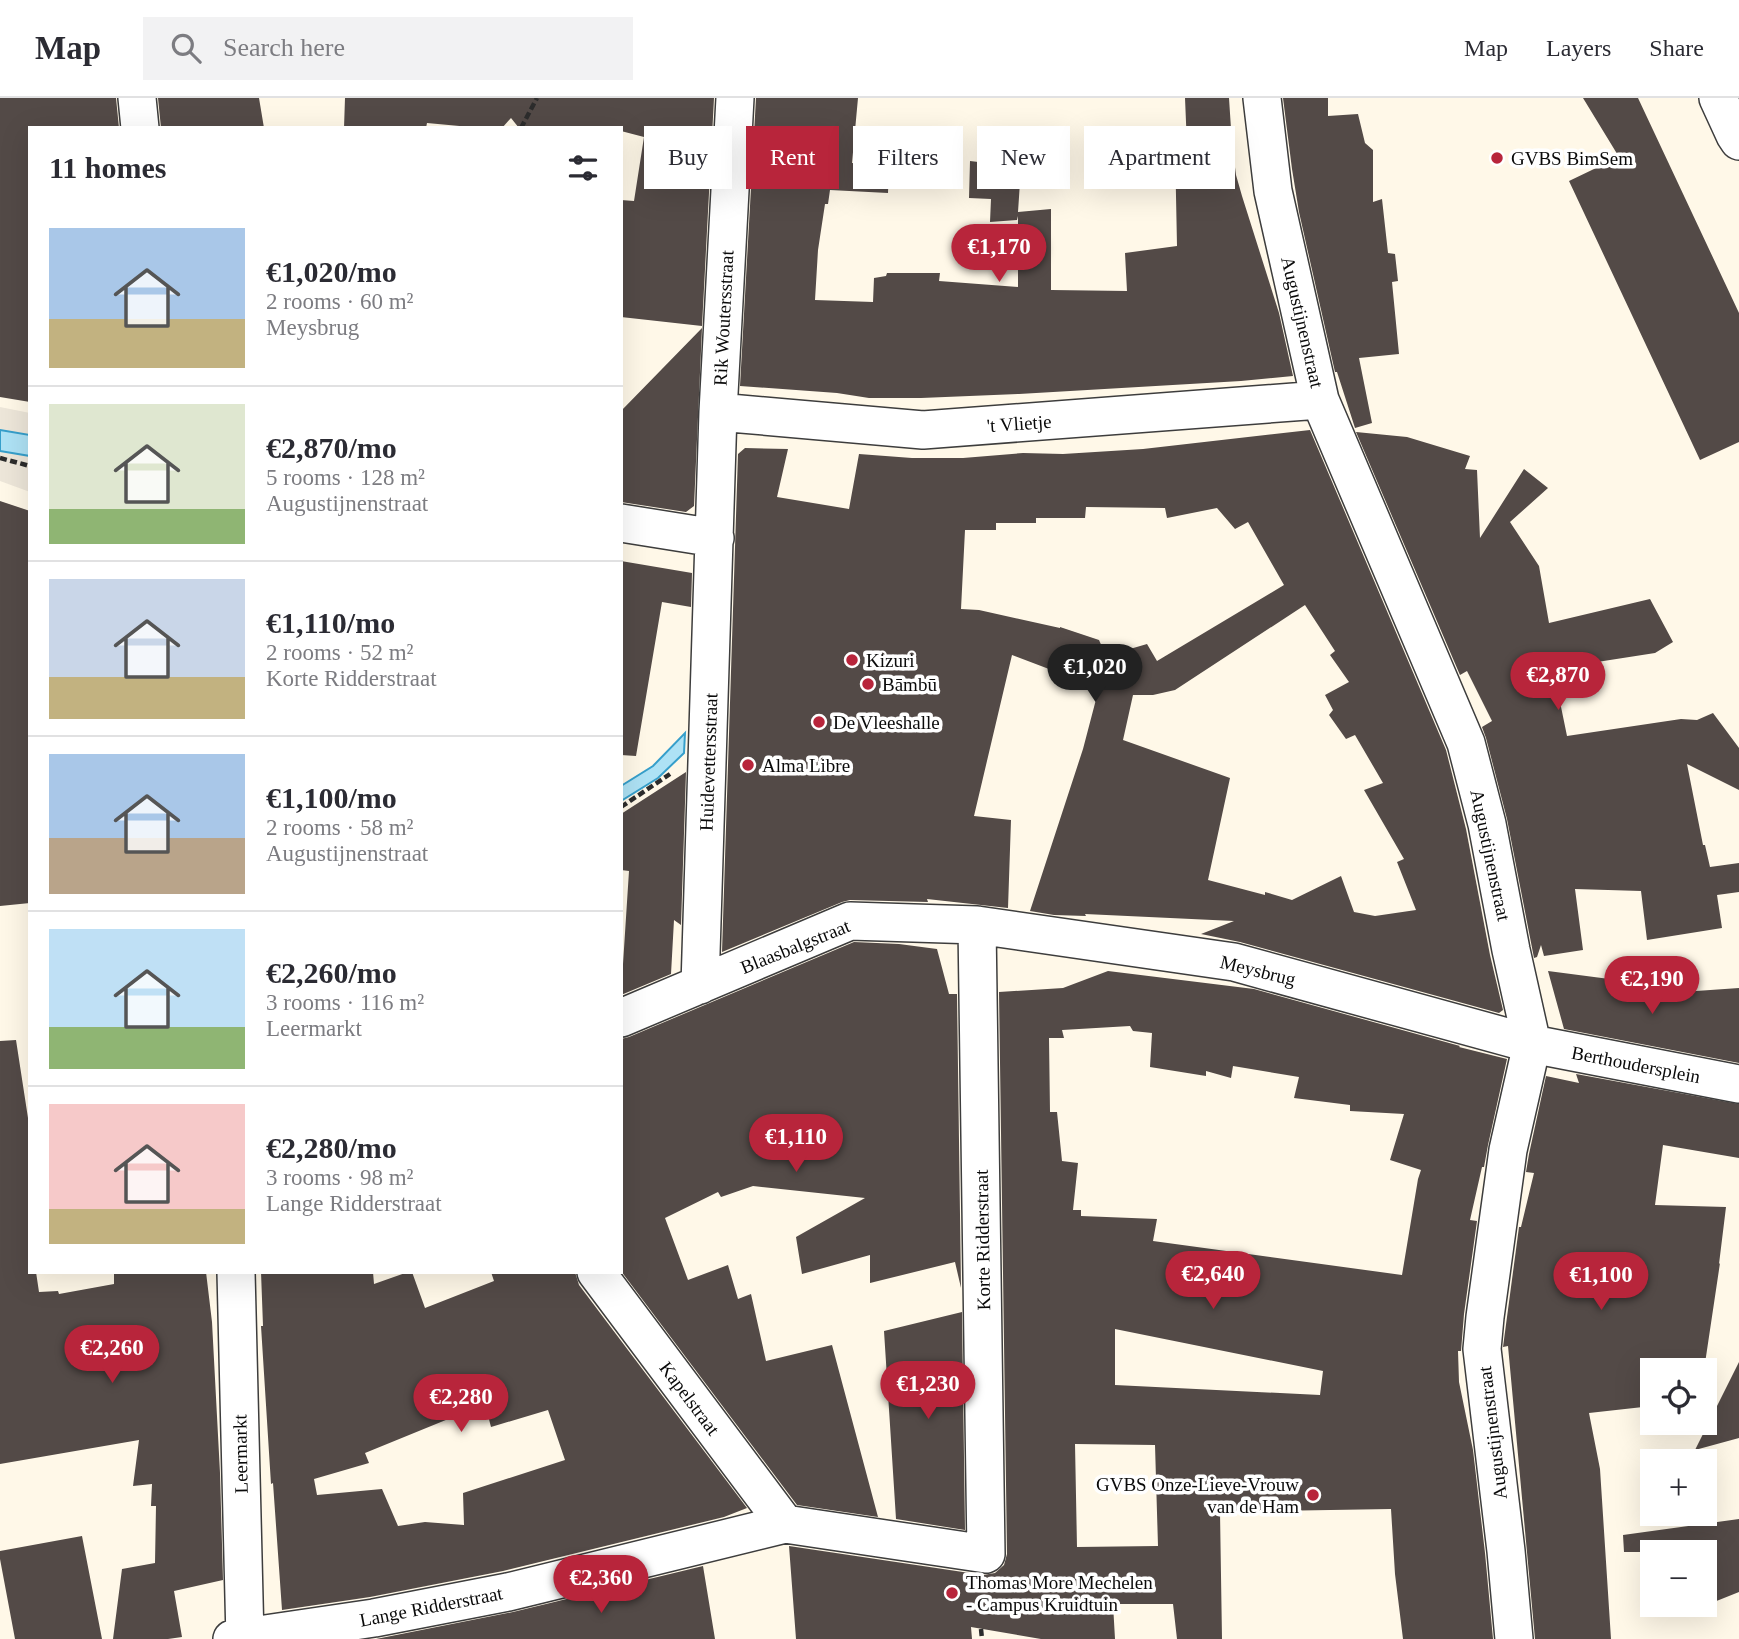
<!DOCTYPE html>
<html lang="en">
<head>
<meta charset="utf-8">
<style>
	:root { --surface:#fff; --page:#f2f2f3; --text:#2b2b33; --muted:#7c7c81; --line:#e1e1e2; --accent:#b8253b }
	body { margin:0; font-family:Georgia,serif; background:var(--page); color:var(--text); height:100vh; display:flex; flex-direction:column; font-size:26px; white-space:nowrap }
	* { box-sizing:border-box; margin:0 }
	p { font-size:23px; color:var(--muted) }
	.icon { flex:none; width:38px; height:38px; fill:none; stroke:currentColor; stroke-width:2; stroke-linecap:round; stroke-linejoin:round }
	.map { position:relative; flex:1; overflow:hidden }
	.sheet { position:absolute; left:28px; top:28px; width:595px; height:1148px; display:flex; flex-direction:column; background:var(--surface); border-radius:0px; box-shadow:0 7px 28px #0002 }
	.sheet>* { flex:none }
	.top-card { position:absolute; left:644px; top:28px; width:665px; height:63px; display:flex; gap:14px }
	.buttons { position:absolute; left:1640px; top:1260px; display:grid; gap:14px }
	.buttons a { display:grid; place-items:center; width:77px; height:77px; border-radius:0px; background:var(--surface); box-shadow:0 7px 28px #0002; font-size:35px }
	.price { position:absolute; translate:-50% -60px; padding:0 16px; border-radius:24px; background:var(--accent); color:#fff; font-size:23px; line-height:46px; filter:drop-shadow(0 2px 4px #0008) }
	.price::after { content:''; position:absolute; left:50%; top:42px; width:21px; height:16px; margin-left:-10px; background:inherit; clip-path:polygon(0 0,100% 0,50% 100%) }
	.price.current { background:#222; color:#fff }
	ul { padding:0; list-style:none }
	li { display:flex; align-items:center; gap:21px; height:175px; padding:0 21px }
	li+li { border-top:2px solid var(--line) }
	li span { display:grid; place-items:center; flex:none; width:196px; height:140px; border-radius:0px; color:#555 }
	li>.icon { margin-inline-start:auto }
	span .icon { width:84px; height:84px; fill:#fffc; stroke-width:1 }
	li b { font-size:30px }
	h2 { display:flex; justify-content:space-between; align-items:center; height:84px; padding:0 21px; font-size:30px }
	.chip { padding:0 24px; border-radius:0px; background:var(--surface); box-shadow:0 7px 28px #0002; font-size:24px; line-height:63px }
	.chip.current { background:var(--accent); color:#fff }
	header { display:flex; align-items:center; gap:42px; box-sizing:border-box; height:98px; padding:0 35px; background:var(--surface); border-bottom:2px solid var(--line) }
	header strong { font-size:33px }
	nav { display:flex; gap:38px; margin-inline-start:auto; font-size:24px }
	.search { width:490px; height:63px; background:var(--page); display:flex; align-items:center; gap:18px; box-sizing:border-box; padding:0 24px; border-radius:0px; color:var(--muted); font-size:26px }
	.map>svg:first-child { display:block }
	.plaza { fill:#ede6d9 }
	.water { fill:#aee2f5; stroke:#369fcb; stroke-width:2 }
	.building { fill:#534a47; fill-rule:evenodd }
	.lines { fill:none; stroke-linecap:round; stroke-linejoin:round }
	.minor-casing { stroke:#3d3d3d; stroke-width:40 }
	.path { stroke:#2c2c2c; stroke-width:4.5; stroke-dasharray:7 3.5; stroke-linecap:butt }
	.minor { stroke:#fff; stroke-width:37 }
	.poi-dot { fill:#b8253b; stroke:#fff; stroke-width:2.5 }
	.labels { text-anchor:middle; stroke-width:7; stroke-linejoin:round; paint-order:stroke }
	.poi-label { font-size:19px; fill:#0a0a0a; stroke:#fff; text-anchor:start }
	.street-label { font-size:19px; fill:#0a0a0a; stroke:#fff }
</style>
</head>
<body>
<header>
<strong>Map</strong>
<div class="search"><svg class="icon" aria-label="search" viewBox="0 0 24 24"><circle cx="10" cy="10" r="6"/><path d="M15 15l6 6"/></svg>Search here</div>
<nav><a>Map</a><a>Layers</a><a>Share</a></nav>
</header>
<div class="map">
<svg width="1739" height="1541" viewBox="0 0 1739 1541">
	<rect width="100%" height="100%" fill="#fff8e8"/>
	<!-- plaza -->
	<path class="plaza" d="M0,309l30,6v22l-30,-5z
		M0,353l30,5v36l-30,-11z"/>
	<!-- water -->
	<path class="water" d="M0,332l30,5v21l-30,-5z
		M685,635l-1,20 -26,25 -37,23v-15l32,-20z"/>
	<!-- building -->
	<path class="building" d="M0,0h116l3,30h-89v274l-30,-5z
		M158,0h101l5,30h-103z
		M345,0h369l-12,228 -81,-9v-117l13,1 10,-64 -23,-6v-3h-102l-8,-10 -9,10h-21l-54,-5 -1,5h-82z
		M756,0h102l-6,65 37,2 -1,28 -58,-3 -2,14h-3l-7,46 -3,50 58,2 1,-24 12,-2 1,-3h53l-1,8 79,6v-71l-1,4 -27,2 1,-23 -22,-1 1,-37 51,6 -3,45 33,-3v81l76,1 -2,-38 52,-7 -2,-100h12l-2,-48h44l3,46 4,31 6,21 37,117 14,63 -52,5 -222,13 -98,4h-52l-32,-5 -97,-7z
		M1283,0h45v18l30,-2 7,29 8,7v52l9,-3 6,54 7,1 3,27 -6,1 7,72 -40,4 13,65 -17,5 -18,-56h-2l-36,-160 -7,-43z
		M1583,0h55l101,215v129l-39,18 -131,-279 50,-24z
		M702,230l-8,178 -8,6 -65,-10v-91z
		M1310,332l136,320 20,79 24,126 13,55 -4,3 -259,-71 -39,-8 33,-13 -149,-7 1,2 -32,-1 -24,-4 53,-162 16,-61 -87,-33 -38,161 37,4 -3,88 -81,-9 1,3 -78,-2 -8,2 -120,50 16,-498 7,-6 43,1 -11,48 72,12 10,-55 53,4h51l60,-5 40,1 80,-5zM1086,409l79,1 2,10 50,-10 18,21 13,-7 36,63 -127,76 -10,-17 -41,12 -7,-16 -39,-13v1l-81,-18 -18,-1 4,-79h31v-7h40v-5h49zM1305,507l30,46 -5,4 19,27 -24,13 8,15 -4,5 17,24 9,-4 28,48 -19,7 40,69 -7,3 19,48 -41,6 -21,-4 -13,-36 -49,24 -27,-8v3l-57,-15 22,-102 -107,-38 10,-45h20l22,-5z
		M1356,334l51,5 63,19 -5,13 12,1 3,68 44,-69 24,19 -38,34 29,44 10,57 101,-24 23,43 -18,11 -90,14 -3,26 -3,4 8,39 114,-17 16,1 16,-7 26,35v42l-52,-26 16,81h2l5,22 29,-4v29l-22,3 5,33 -75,12 -6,-49 -66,-2 8,61 -39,6 -3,-11 -4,12 -3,1 -27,-139 -21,-81 -4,-11 10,-6 -25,-50 -7,4z
		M0,403l30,10v392l-30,3z
		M621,463l71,12 -1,34 -29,-5 -26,154 -15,-1z
		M686,674l-5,153 -7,-5 -3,54 -50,21 8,-124 -8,-1v-56z
		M854,844l45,2 38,5 12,45h8l4,294 -6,-26 -85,21v-28l-68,19 -6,-37 69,-39 -112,-12 -32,11 -3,-5 -53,26 23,62 40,-15 10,34 13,-5 15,67 66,-16 46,172 -81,-12 -176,-234v-232l8,-2z
		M1108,873l146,18 206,57 -1,1 48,12 -19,86 -4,22h-2l-12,53 7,1 -13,93 -3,37h-3l1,31 14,68 12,103 8,86h-90l-8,-65 -4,-65 -171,3 2,127h-45l-4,-35h-60l2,35h-74l-70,-12 1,12h-176l-7,-93 194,29 12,-2 9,-8 3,-11 -8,-562 64,-4zM1130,928l3,5 19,2 -2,34 56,9v-5l25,7 2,-12 66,11 -5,21 56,7v6l54,3 -14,46 31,10 -3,9 -16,96 -249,-34 4,-22 -76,-3v-6h-8l5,-47 -16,-2 -5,-49h-7l-1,-74h15l-2,-8zM1115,1231l208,42 -3,24 -205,-10zM1075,1346l80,1 3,101 -81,1z
		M1548,873l69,9 -2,11 51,11 5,-14 25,3 43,-3v75l-175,-34z
		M16,942l14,91v141h6l3,20 19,-1 1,3 55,-10v-12h92l6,50 8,151 3,107 -49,11 8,46 -14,2h-55l9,-70 33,-6 1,-57h-5l1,-22 -19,2 6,-46 -139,24v-423z
		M1576,976l163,30v54l-76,-13 -8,60 71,2 -7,57 1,-1 -16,107h-52v36l-63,7 11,56 11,170h-76l-27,-293 -5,1 16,-120h2l13,-54 -8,-1 3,-18 17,-78 33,7z
		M261,1174h112l1,12 34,-12h4l13,36 69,-27 -3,-9h84l4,13 168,223 -23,9 -221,54 -133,26 -88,13 -9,-127 -2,1 -10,-158h2zM485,1306l6,23 57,-17 17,50 -102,33 1,32 -39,-3 -27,4 -16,-37 -65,6 -3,-16 55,-16 -4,-10z
		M962,1214l3,218 -69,-11 -12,-188z
		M1739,1264v76l-44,12z
		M1739,1421v73l-35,14v-54h-80l-1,-17z
		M82,1438l20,103h-87l-15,-80v-8z
		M703,1468l12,73h-339l137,-27z"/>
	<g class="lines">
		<!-- minor casing -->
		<g class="minor-casing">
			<path id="minor" d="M137,0l3,30
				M1262,0l11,93 47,209 146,343 21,81 24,126 21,94 -24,106 -23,167 -3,32 24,202 8,88
				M1718,0l17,37 4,6
				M718,314l205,18 397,-30
				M621,425l94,15
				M700,887l18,-573 17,-314
				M621,920l229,-97 127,4 257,37 298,82 207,40
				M236,1174l9,367
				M596,1174l189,252
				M232,1541l142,-21 134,-26 277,-68 201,30 -9,-629"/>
		</g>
		<!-- path -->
		<path class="path" d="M521,30l16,-30
			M0,360l30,8
			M621,709l49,-33
			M981,1531l1,10"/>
		<!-- minor -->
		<use href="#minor" class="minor"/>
	</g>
	<!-- markers -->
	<g class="poi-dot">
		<circle cx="1497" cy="60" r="7"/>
		<circle cx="852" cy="562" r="7"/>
		<circle cx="868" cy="586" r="7"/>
		<circle cx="819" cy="624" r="7"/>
		<circle cx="748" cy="667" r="7"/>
		<circle cx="1313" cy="1397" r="7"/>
		<circle cx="952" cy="1495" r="7"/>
	</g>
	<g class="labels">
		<!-- poi labels -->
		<g class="poi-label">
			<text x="1511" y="67">GVBS BimSem</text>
			<text x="866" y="569">Kizuri</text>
			<text x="882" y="593">Bāmbū</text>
			<text x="833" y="631">De Vleeshalle</text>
			<text x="762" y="674">Alma Libre</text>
			<text x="1299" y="1393" text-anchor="end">GVBS Onze-Lieve-Vrouw<tspan x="1299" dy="22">van de Ham</tspan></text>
			<text x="966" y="1491">Thomas More Mechelen<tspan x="966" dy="22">- Campus Kruidtuin</tspan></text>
		</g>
		<!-- street labels -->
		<g class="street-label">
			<text transform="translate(723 220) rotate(-87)" y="7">Rik Woutersstraat</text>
			<text transform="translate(1303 224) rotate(77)" y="7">Augustijnenstraat</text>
			<text transform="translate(1019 325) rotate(-4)" y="7">'t Vlietje</text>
			<text transform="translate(708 664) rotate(-88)" y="7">Huidevettersstraat</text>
			<text transform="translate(1491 757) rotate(78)" y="7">Augustijnenstraat</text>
			<text transform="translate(795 848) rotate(-22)" y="7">Blaasbalgstraat</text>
			<text transform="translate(1258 872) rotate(14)" y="7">Meysbrug</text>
			<text transform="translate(1636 966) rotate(11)" y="7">Berthoudersplein</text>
			<text transform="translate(982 1142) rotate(-91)" y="7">Korte Ridderstraat</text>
			<text transform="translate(690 1300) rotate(53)" y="7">Kapelstraat</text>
			<text transform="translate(1492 1335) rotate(-97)" y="7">Augustijnenstraat</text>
			<text transform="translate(240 1356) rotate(-91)" y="7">Leermarkt</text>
			<text transform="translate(431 1508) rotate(-11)" y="7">Lange Ridderstraat</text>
		</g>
	</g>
</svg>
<div class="buttons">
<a><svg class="icon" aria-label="locate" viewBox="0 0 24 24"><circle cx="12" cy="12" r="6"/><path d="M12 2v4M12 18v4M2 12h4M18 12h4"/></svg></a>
<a>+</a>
<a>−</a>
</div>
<b class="price" style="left:999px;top:186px">€1,170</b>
<b class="price current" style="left:1095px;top:606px">€1,020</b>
<b class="price" style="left:1558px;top:614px">€2,870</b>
<b class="price" style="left:1652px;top:918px">€2,190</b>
<b class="price" style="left:796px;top:1076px">€1,110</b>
<b class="price" style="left:1213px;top:1213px">€2,640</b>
<b class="price" style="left:1601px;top:1214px">€1,100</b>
<b class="price" style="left:112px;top:1287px">€2,260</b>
<b class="price" style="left:928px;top:1323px">€1,230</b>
<b class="price" style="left:461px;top:1336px">€2,280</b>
<b class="price" style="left:601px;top:1517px">€2,360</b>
<div class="top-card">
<a class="chip">Buy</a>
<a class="chip current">Rent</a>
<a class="chip">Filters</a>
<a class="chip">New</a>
<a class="chip">Apartment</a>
</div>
<section class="sheet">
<h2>11 homes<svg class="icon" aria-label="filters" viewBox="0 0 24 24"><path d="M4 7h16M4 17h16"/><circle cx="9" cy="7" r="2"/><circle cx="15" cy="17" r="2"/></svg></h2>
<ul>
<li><span style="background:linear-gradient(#a9c7e8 65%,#c2b280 0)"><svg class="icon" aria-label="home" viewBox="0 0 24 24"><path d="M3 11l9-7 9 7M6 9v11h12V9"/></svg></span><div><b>€1,020/mo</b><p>2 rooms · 60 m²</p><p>Meysbrug</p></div></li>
<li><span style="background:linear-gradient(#dfe7d0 75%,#8fb573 0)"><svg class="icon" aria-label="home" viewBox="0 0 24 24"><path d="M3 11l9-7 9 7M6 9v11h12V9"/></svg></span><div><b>€2,870/mo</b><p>5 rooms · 128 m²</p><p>Augustijnenstraat</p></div></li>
<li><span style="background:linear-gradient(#c9d6e8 70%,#c2b280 0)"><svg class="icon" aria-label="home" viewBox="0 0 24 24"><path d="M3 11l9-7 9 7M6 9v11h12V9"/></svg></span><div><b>€1,110/mo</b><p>2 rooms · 52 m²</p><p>Korte Ridderstraat</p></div></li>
<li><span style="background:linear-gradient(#a9c7e8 60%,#b9a48a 0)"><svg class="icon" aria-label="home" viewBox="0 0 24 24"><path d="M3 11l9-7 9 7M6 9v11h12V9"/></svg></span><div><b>€1,100/mo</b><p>2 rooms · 58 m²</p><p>Augustijnenstraat</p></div></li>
<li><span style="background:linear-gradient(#bfe0f5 70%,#8fb573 0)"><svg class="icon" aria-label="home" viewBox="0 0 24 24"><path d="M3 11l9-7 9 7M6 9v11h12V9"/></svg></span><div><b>€2,260/mo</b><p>3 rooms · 116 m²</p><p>Leermarkt</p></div></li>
<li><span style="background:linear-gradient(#f6c9c9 75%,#c2b280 0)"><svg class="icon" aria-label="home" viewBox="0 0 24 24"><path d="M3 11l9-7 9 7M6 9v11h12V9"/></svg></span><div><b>€2,280/mo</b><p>3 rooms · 98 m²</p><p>Lange Ridderstraat</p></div></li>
</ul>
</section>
</div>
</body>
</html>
